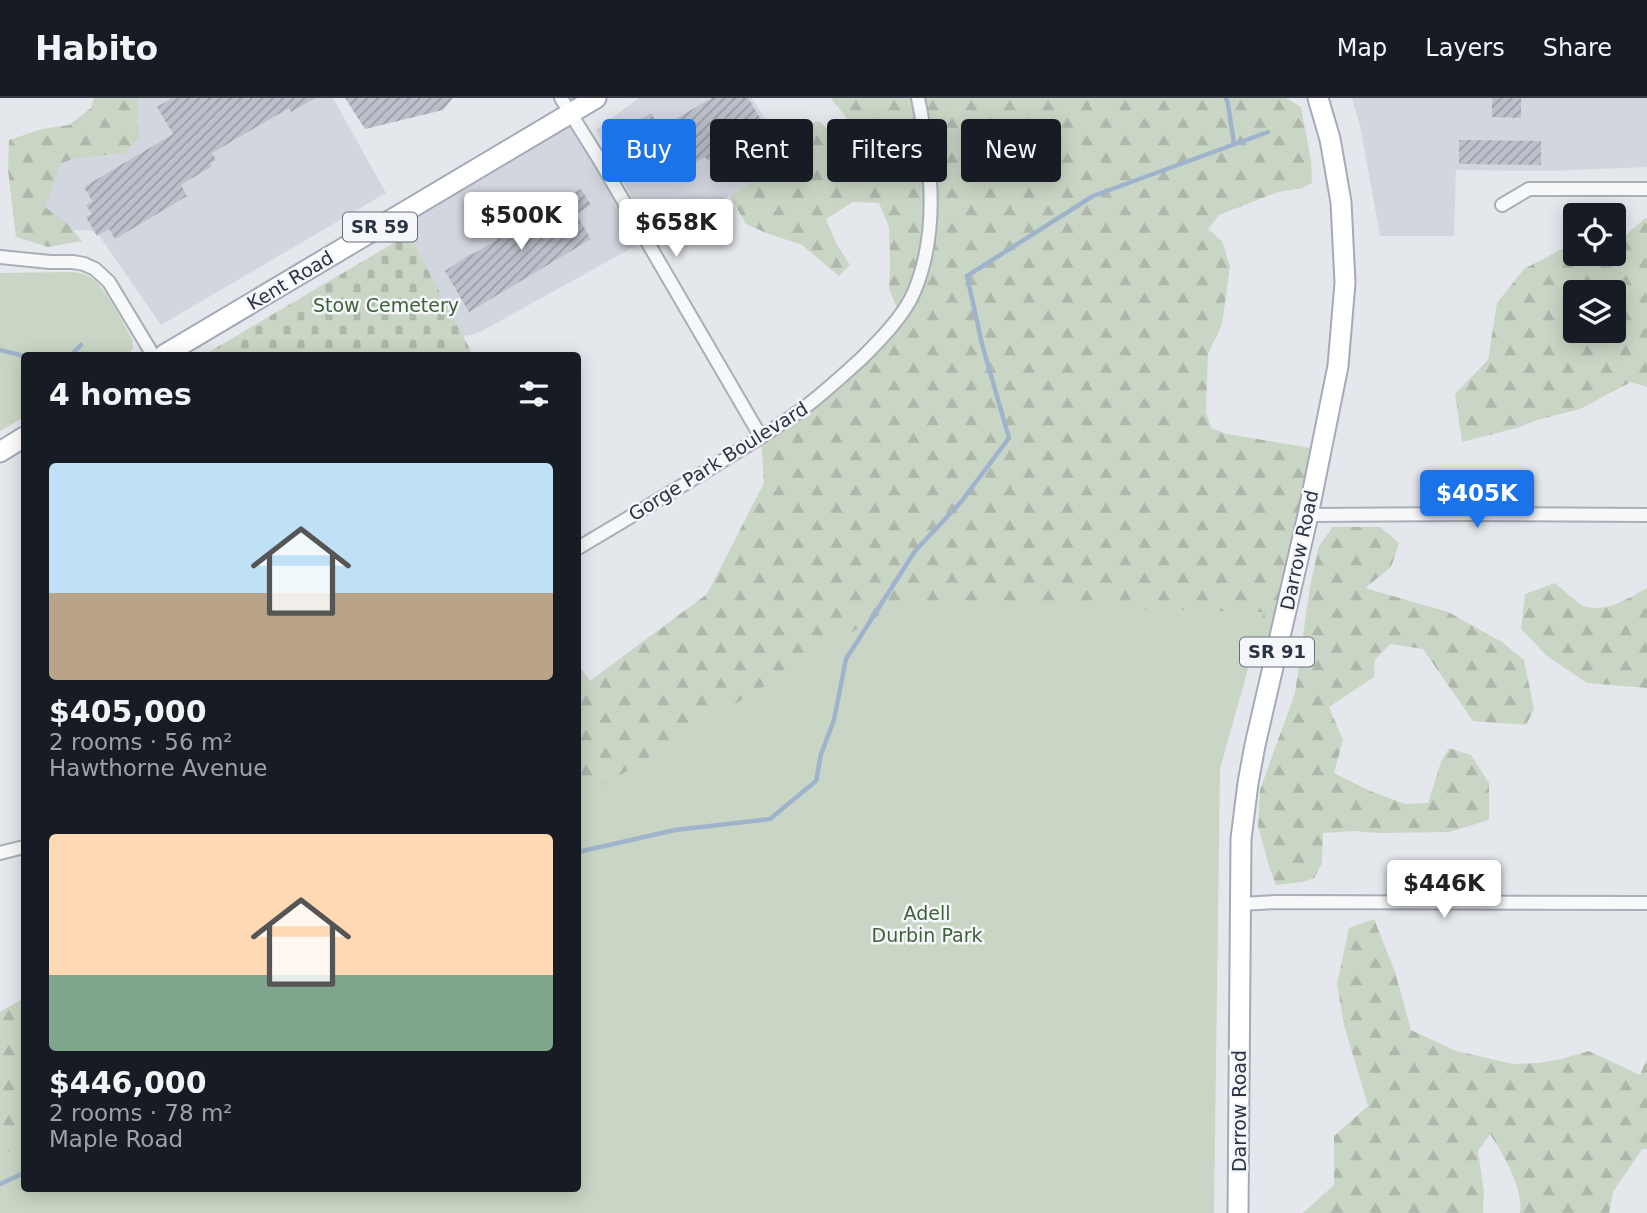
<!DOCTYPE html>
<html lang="en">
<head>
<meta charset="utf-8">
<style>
	:root { --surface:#171b24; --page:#20242c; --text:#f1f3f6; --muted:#9ea1a6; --line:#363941; --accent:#1a73e8 }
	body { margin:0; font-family:"DejaVu Sans",sans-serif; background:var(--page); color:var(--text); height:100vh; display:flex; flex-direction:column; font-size:26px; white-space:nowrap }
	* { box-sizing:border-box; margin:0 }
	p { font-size:23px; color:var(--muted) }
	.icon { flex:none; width:38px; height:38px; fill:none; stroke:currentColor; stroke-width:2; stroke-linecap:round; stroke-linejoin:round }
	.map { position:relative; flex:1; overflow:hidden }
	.drawer { position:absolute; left:21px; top:254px; width:560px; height:840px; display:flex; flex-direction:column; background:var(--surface); border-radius:7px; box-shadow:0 4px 18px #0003 }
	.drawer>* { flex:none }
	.top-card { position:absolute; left:602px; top:21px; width:665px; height:63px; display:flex; gap:14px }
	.controls { position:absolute; left:1563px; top:105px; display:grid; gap:14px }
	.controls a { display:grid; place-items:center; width:63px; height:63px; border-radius:7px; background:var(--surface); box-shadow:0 4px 18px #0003; font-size:35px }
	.price { position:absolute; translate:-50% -60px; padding:0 16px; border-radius:7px; background:#fff; color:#222; font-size:23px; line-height:46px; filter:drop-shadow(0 2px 4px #0008) }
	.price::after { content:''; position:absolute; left:50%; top:42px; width:21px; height:16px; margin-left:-10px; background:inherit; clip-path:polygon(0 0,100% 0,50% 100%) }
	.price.on { background:var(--accent); color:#fff }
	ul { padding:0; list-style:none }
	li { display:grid; align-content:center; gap:14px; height:371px; padding:0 28px }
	li span { display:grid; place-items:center; height:217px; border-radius:7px; color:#555 }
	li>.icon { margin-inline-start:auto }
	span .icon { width:126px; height:126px; fill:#fffc; stroke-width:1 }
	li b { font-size:30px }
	h2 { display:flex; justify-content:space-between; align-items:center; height:84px; padding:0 28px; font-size:30px }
	.tag { padding:0 24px; border-radius:7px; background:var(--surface); box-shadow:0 4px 18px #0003; font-size:24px; line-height:63px }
	.tag.on { background:var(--accent); color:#fff }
	header { display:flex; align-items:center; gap:42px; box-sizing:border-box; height:98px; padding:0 35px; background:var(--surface); border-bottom:2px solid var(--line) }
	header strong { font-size:33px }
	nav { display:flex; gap:38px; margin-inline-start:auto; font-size:24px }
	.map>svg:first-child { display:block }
	.built { fill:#d2d6de }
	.forest { fill:url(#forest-firs); fill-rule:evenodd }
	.cemetery { fill:url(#cemetery-stones) }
	.green { fill:#c9d6c5 }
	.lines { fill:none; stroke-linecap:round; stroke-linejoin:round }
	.stream { stroke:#9fb4cc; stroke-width:4.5 }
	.building { fill:url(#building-hatch) }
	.street-casing { stroke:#a9aeb7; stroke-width:16 }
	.primary-casing { stroke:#a3abb8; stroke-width:23 }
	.street { stroke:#f7f8fa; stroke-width:12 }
	.primary { stroke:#fff; stroke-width:19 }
	.labels { text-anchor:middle; stroke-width:5; stroke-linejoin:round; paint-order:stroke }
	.shield { fill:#f4f6f9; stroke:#676e7b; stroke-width:2 }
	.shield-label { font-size:18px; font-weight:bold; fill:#2b3445 }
	.street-label { font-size:19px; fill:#2b3445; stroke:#f4f6f9 }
	.park-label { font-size:19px; fill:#3f6138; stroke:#f4f6f9 }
</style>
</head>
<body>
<header>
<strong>Habito</strong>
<nav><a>Map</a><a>Layers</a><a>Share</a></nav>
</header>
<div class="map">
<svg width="1647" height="1115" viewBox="0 0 1647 1115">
	<defs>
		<pattern id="forest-firs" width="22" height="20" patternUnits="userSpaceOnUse" patternTransform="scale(1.75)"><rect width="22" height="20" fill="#c9d6c5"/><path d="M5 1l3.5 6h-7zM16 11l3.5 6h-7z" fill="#adb8ab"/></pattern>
		<pattern id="cemetery-stones" width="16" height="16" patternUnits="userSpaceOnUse" patternTransform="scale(1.75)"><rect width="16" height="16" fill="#c9d6c5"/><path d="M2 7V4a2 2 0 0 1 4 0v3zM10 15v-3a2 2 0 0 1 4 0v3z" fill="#adb8ab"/></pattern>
		<pattern id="building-hatch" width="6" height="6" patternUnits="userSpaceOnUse" patternTransform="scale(1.75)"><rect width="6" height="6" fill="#bbc0ca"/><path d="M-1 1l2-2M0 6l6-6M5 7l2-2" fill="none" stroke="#989da6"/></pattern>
	</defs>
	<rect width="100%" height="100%" fill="#e4e7ec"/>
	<!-- built -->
	<path class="built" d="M130,0h203l53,95 -225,132 -65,-94 -70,-3 -5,-82z
		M561,0h35l-26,15 76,127 -164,91 -11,4 -9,1 -53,-102 -9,-20 169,-100z
		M639,0h113l21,35 8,32 -66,40 -59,38 -60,-113z
		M1352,0h295v69l-100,4 -91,-1 -2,66h-74l-19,-106z"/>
	<!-- forest -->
	<path class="forest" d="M94,0h44l-1,22 3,16 -15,17 -50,5 -15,6 -15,43 24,18 13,16 -34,6 -32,-10 -8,-67 1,-30 33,-11 27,-4 22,-17z
		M833,0h453l15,9 10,54 1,22 -10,5 -24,4 -59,23 -11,14 14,12 8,25 -8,58 -14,30 -2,58 5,16 16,6 83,14 10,4 -43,201 -48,-4 -44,-15 20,534 -1205,45v-201l24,-14v190h554v-523l12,16 117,-87 57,-111 -3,-46 47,-32 92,-90 -11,-26 1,-25 -1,-37 -10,-24 -26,-1 -27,17 11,26 13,20 -11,11 -37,-31 -36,-12 -20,-9 -16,-28 50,-31 -2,-14 10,-8 10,-14 21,-8 17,16 10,12 11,2c-1,-21 -11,-36 -25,-51z
		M1645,120l2,1v168l-16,-5 -51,27 -43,11 -17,7 -58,15 -7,-48 33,-34 9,-57 27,-34 38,-20 13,1v4h39v-8zM1575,194h39v39h-39z
		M1333,429h47l19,16 -8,24 -26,21 83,24 54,30 22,18 10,49 -8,16 -53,-4 -50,-72 -33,-5 -15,16 -1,17 -45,30 14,33 -9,33 36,18 35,13 23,-1 13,-41 8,-14 22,7 18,28v37l-40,12 -71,1 -24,-2 -31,2 -1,30 -8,15 -11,4 -27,3 -7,-19 -11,-40 2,-36 35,-97 15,-107 9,-40z
		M1555,485c9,7 18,17 27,22 21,10 47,-7 65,-17v100l-60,-5 -40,-27 -26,-27 4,-35z
		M1374,821l21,53 16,58 45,21 57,13 25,-1 24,-4 27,-8 51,24 7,-16v90h-5l-29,43 -4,21h-89c4,-23 -17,-60 -30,-79l-12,17 6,41 -1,21h-180l31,-28v-49l34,-30 -24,-81 -7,-41 12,-56z"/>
	<!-- cemetery -->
	<path class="cemetery" d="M409,136l64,121h-269z"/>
	<!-- green -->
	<path class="green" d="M72,174c7,1 15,2 21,7 13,10 31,46 40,62v7l-5,7h-104v62l-24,14v-158z
		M899,505l365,9 -44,157 -6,444h-1214v-56l24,-15v46h554v-387z"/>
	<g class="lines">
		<!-- stream -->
		<path class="stream" d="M1226,0l2,6 6,40
			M0,252l24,6
			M71,257l10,-10
			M578,754l97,-22 95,-11 46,-38 5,-27 13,-34 12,-61 69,-108 46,-49 48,-64 -27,-94 -15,-68 126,-80 175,-64
			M0,1086l24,-11"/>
	</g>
	<!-- building -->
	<path class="building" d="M172,0h143l-24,14 -2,-4 -77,45 4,7 -6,3 2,3 -31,19 6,11 -72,43 -6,-10 -12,7 -11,-19 6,-3 -6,-9 6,-4 -8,-14 89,-53 -16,-27z
		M345,0h108l-10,12 -78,19z
		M712,0h36l15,25 -43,26 2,3 -14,9 -3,-4 -11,6 -15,-24 -32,19 -19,-31 23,-14 9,15z
		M1492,0h29v20l-29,-1z
		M1459,42l82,1v24l-82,-1z
		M581,91l10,16 -15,9 15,25 -122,73 -24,-41 27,-18 1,1 24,-14 -1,-1 41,-24v-1z"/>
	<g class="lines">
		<!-- street casing -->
		<g class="street-casing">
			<path id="street" d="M561,0l38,61 162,278
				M1502,107l27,-16h118
				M0,159l50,5h23l11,2 11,5 14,13 44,73
				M1308,417l158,-1 181,1
				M578,450c47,-28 94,-56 141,-85 30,-19 62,-37 90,-59 18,-14 35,-30 52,-45 18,-18 43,-43 53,-67 26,-61 17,-131 4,-194
				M0,755l24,-6
				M1241,806l34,-2 372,1"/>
		</g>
		<!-- primary casing -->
		<g class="primary-casing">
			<path id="primary" d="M164,257l432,-257
				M0,354l24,-15
				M1238,1115l3,-374 7,-56 7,-38 53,-230 30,-149 7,-83 -4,-81 -11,-63 -12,-41"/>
		</g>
		<!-- street -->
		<use href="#street" class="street"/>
		<!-- primary -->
		<use href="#primary" class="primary"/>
	</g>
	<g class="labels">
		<!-- shield labels -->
		<g class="shield">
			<rect x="343" y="114.5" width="74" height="29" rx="5"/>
			<rect x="1240" y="539.5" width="74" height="29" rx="5"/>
		</g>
		<g class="shield-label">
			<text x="380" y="135">SR 59</text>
			<text x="1277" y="560">SR 91</text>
		</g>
		<!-- street labels -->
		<g class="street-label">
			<text transform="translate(290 182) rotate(-31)" y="7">Kent Road</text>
			<text transform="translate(718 363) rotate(-32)" y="7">Gorge Park Boulevard</text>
			<text transform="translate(1299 452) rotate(-78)" y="7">Darrow Road</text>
			<text transform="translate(1239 1013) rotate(-90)" y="7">Darrow Road</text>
		</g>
		<!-- park labels -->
		<g class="park-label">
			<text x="386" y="214">Stow Cemetery</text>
			<text x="927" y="822">Adell<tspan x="927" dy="22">Durbin Park</tspan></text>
		</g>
	</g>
</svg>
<div class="controls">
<a><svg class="icon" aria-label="locate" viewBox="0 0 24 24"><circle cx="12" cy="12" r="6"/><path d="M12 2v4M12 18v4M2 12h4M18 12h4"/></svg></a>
<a><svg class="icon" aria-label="layers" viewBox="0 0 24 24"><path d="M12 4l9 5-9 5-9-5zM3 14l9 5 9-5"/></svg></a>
</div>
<b class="price" style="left:521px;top:154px">$500K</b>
<b class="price" style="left:676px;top:161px">$658K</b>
<b class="price on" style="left:1477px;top:432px">$405K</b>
<b class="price" style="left:1444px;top:822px">$446K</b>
<div class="top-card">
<a class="tag on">Buy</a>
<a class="tag">Rent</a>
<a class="tag">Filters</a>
<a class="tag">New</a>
</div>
<section class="drawer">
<h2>4 homes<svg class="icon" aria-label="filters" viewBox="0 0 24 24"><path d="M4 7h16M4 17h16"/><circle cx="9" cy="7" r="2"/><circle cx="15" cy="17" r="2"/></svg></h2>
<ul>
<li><span style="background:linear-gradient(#bfe0f5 60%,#b9a48a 0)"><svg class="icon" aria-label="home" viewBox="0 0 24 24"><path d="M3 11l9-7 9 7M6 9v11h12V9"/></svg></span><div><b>$405,000</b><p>2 rooms · 56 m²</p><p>Hawthorne Avenue</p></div></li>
<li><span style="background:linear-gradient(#ffd9b3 65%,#7fa58c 0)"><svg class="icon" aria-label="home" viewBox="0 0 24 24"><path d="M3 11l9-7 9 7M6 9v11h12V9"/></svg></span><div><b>$446,000</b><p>2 rooms · 78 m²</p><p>Maple Road</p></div></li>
</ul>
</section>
</div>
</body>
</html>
